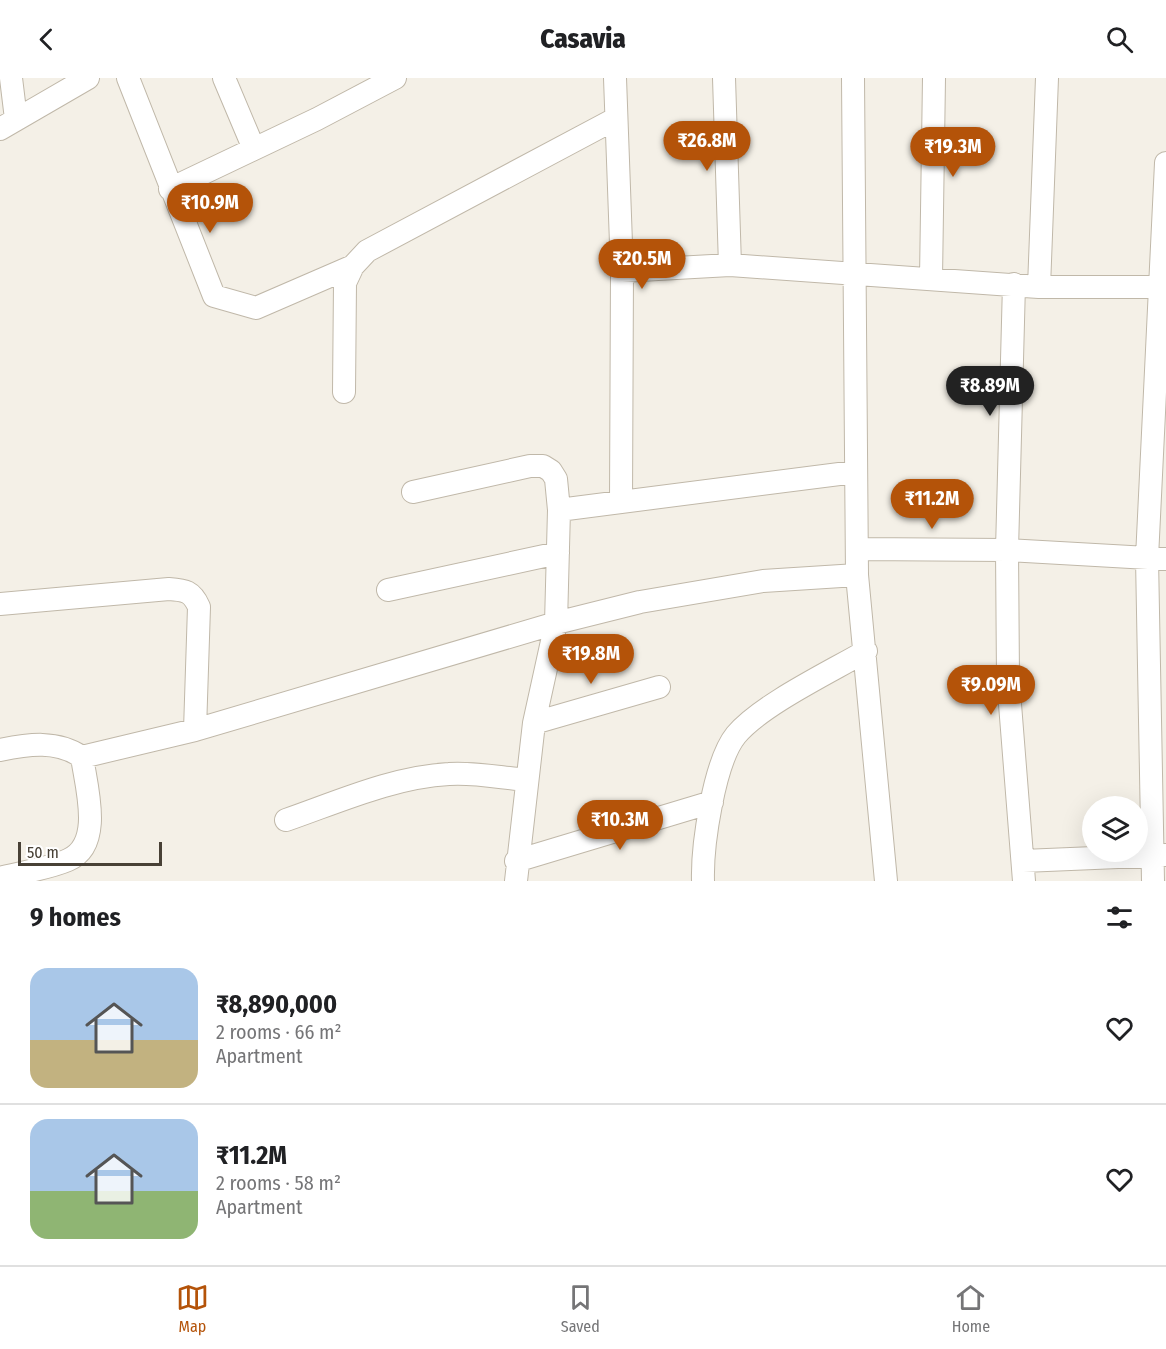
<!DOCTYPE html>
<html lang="en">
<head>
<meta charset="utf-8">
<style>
	:root { --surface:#fff; --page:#f2f2f2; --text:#202124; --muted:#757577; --line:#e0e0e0; --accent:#b45309 }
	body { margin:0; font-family:"Fira Sans Condensed",sans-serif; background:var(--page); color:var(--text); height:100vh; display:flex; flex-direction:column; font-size:22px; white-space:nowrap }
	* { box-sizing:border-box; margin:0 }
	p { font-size:20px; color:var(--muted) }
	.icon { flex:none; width:33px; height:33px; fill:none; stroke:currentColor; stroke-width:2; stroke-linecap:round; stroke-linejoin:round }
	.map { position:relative; height:803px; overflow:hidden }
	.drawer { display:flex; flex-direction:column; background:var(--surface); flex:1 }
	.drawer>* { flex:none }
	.controls { position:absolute; left:1082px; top:718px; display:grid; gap:12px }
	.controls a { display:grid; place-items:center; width:66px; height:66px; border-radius:50%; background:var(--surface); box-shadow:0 6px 24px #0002; font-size:30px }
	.scale { position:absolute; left:18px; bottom:15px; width:144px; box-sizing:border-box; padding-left:6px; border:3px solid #484136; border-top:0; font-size:16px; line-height:21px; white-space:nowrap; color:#484136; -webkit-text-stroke:4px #fff; paint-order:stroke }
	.price { position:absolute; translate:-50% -51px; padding:0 14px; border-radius:21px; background:var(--accent); color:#fff; font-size:20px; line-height:39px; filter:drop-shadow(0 2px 3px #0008) }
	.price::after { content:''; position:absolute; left:50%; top:36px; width:18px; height:14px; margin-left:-9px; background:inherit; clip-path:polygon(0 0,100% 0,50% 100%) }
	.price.active { background:#222; color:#fff }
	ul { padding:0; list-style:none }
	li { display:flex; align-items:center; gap:18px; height:150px; padding:0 30px }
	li+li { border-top:2px solid var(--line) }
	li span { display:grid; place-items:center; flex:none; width:168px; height:120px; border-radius:18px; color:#555 }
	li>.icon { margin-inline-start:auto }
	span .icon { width:72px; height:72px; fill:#fffc; stroke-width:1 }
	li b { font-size:26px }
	h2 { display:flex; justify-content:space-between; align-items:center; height:72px; padding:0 30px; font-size:26px }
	header { display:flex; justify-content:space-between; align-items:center; height:78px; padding:0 30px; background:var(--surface); font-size:27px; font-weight:800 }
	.tabs { display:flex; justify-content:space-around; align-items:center; height:84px; border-top:2px solid var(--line); background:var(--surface); font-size:16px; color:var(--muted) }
	.tabs a { display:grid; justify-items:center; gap:3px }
	.tabs .active { color:var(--accent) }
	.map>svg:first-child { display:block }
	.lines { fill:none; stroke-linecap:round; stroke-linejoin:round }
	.minor-casing { stroke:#c0b8a9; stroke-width:24 }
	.minor { stroke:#fff; stroke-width:22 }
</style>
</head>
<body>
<header><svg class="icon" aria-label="back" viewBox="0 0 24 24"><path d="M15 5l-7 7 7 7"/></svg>Casavia<svg class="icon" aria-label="search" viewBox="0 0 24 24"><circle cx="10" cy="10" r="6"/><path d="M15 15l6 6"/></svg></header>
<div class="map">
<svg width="1166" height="803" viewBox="0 0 1166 803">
	<rect width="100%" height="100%" fill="#f4f0e7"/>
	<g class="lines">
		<!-- minor casing -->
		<g class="minor-casing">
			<path id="minor" d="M11,0l5,41
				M128,0l86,218 42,12 97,-42
				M224,0l30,71
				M615,0l7,193 -1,231
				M724,0l6,187
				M853,0l4,497 29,306
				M0,51l88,-51
				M170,111l147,-70 78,-41
				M622,193l108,-6 309,22h127
				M931,200l3,-200
				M1014,206l-7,266 1,129 16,202
				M1039,209l8,-209
				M344,314l1,-109 8,-17 14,-15 248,-132
				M413,414l117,-26h13l8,5 5,8 3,31 -3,113 -22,100 -18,158
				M559,432l296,-38
				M857,471l150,1 159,9
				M388,512l170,-37
				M0,526l169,-15c16,1 23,2 30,18l-4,123
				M534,645l125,-36
				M0,672c29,-6 57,-10 82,7 4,29 22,88 -14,103 -21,9 -46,12 -68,18
				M82,679l113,-27 361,-107 84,-21 123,-21 94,-6
				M286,742c52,-18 107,-43 163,-46 25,-2 53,4 78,6
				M516,783l196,-59
				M1023,783l143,-6
				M703,803c-1,-35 11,-119 33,-146 25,-30 94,-63 130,-84
				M1153,803l-6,-323 19,-395"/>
		</g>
		<!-- minor -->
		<use href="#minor" class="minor"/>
	</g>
</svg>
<div class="controls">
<a><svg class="icon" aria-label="layers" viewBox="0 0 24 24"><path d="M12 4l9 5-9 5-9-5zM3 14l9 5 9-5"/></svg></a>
</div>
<div class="scale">50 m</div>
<b class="price" style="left:707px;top:94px">₹26.8M</b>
<b class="price" style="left:953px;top:100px">₹19.3M</b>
<b class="price" style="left:210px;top:156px">₹10.9M</b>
<b class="price" style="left:642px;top:212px">₹20.5M</b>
<b class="price active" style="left:990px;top:339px">₹8.89M</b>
<b class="price" style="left:932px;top:452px">₹11.2M</b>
<b class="price" style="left:591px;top:607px">₹19.8M</b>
<b class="price" style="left:991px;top:638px">₹9.09M</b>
<b class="price" style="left:620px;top:773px">₹10.3M</b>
</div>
<section class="drawer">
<h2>9 homes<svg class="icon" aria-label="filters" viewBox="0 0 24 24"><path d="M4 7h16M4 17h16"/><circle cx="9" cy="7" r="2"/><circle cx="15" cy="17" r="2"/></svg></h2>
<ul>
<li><span style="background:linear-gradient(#a9c7e8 60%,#c2b280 0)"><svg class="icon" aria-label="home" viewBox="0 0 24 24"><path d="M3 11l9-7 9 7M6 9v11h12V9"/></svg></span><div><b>₹8,890,000</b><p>2 rooms · 66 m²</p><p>Apartment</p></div><svg class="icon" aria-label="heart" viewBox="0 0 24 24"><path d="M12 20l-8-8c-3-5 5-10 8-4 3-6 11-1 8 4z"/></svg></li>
<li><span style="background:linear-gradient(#a9c7e8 60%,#8fb573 0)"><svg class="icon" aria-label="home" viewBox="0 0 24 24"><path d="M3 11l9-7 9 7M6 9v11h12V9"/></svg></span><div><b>₹11.2M</b><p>2 rooms · 58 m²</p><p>Apartment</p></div><svg class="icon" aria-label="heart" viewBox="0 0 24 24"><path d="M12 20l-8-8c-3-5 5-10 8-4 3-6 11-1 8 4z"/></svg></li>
</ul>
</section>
<nav class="tabs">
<a class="active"><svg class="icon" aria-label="map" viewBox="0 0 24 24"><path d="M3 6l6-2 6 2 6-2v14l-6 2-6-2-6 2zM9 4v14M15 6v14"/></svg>Map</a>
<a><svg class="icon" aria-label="saved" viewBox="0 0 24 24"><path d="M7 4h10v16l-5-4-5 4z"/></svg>Saved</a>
<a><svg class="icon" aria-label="home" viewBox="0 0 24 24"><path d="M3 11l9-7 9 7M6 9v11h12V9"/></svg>Home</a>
</nav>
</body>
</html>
